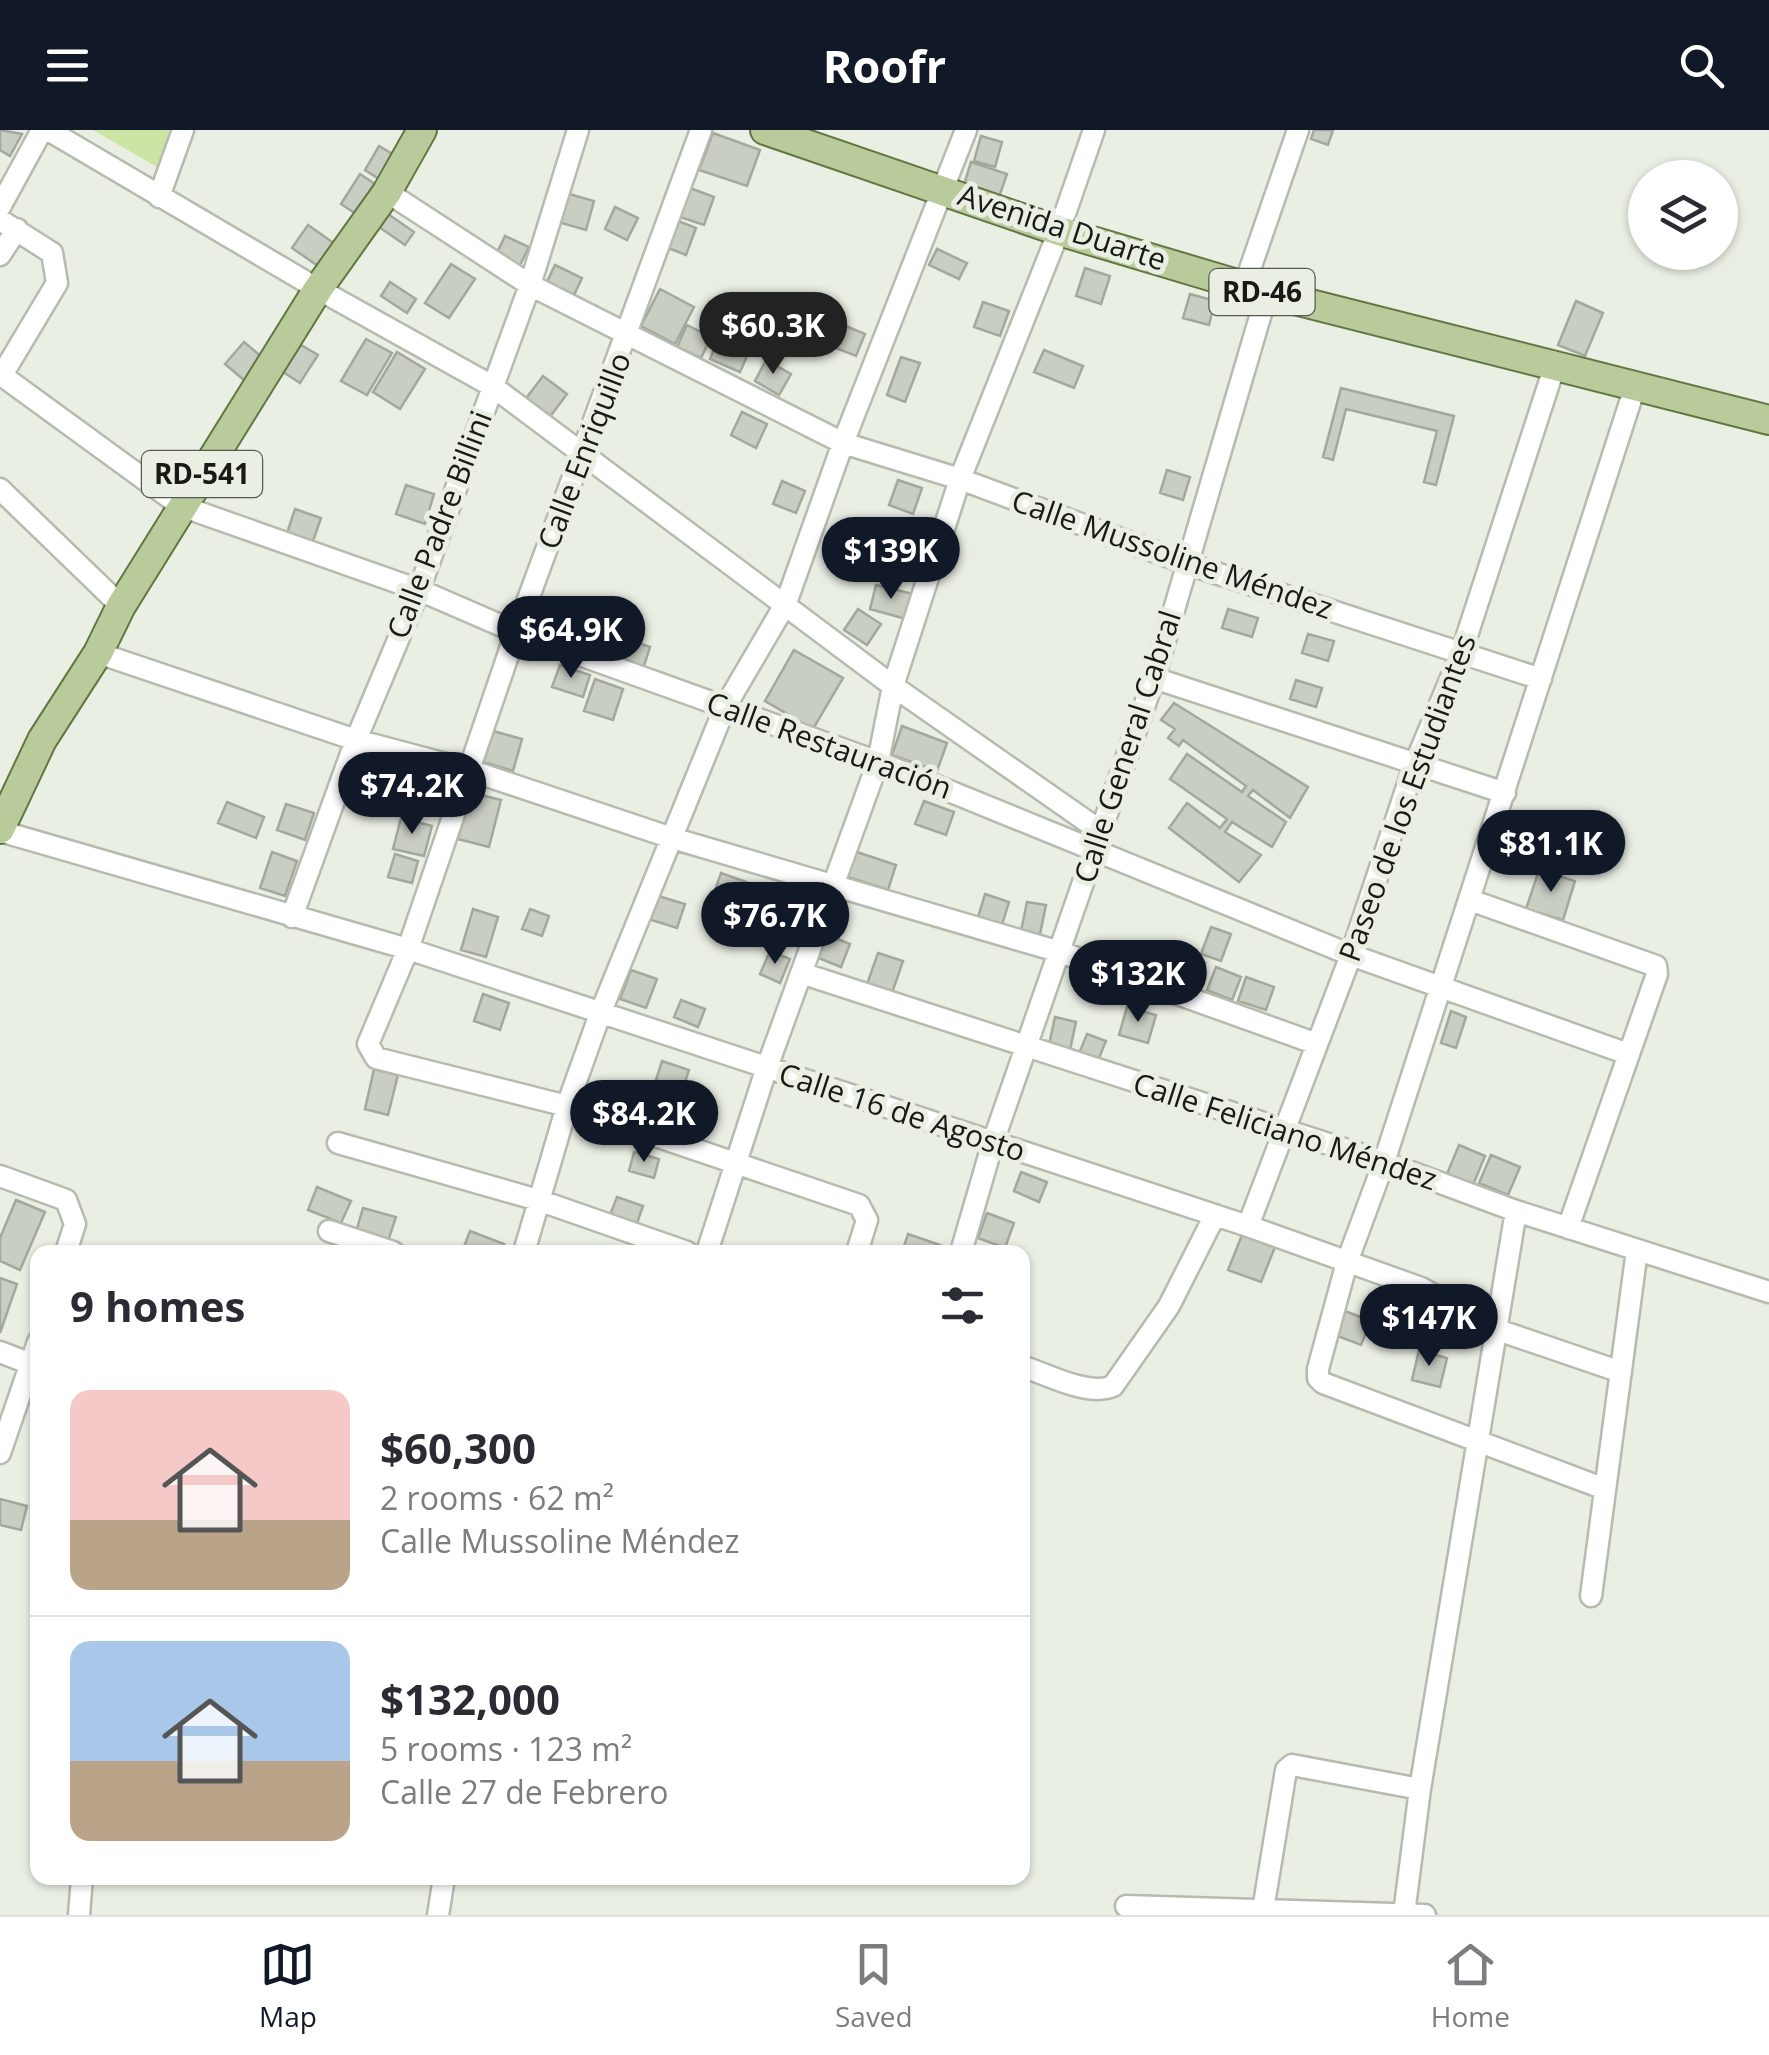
<!DOCTYPE html>
<html lang="en">
<head>
<meta charset="utf-8">
<style>
	:root { --surface:#fff; --page:#f2f2f3; --text:#2b2b33; --muted:#7c7c81; --line:#e1e1e2; --accent:#111827 }
	body { margin:0; font-family:"Open Sans",sans-serif; background:var(--page); color:var(--text); height:100vh; display:flex; flex-direction:column; font-size:38px; white-space:nowrap }
	* { box-sizing:border-box; margin:0 }
	p { font-size:32px; color:var(--muted) }
	.icon { flex:none; width:55px; height:55px; fill:none; stroke:currentColor; stroke-width:2; stroke-linecap:round; stroke-linejoin:round }
	.map { position:relative; flex:1; overflow:hidden }
	.panel { position:absolute; left:30px; top:1115px; width:1000px; height:640px; display:flex; flex-direction:column; background:var(--surface); border-radius:20px; box-shadow:0 2px 8px #0004 }
	.panel>* { flex:none }
	.controls { position:absolute; left:1628px; top:30px; display:grid; gap:20px }
	.controls a { display:grid; place-items:center; width:110px; height:110px; border-radius:50%; background:var(--surface); box-shadow:0 2px 8px #0004; font-size:50px }
	.price { position:absolute; translate:-50% -85px; padding:0 22px; border-radius:35px; background:var(--accent); color:#fff; font-size:32px; line-height:65px; filter:drop-shadow(0 2px 5px #0008) }
	.price::after { content:''; position:absolute; left:50%; top:60px; width:30px; height:22px; margin-left:-15px; background:inherit; clip-path:polygon(0 0,100% 0,50% 100%) }
	.price.on { background:#222; color:#fff }
	ul { padding:0; list-style:none }
	li { display:flex; align-items:center; gap:30px; height:250px; padding:0 40px }
	li+li { border-top:2px solid var(--line) }
	li span { display:grid; place-items:center; flex:none; width:280px; height:200px; border-radius:20px; color:#555 }
	li>.icon { margin-inline-start:auto }
	span .icon { width:120px; height:120px; fill:#fffc; stroke-width:1 }
	li b { font-size:42px }
	h2 { display:flex; justify-content:space-between; align-items:center; height:120px; padding:0 40px; font-size:42px }
	header { display:flex; justify-content:space-between; align-items:center; height:130px; padding:0 40px; background:var(--accent); color:#fff; font-size:45px; font-weight:700 }
	.dock { display:flex; justify-content:space-around; align-items:center; height:140px; border-top:2px solid var(--line); background:var(--surface); font-size:28px; color:var(--muted) }
	.dock a { display:grid; justify-items:center; gap:5px }
	.dock .on { color:var(--accent) }
	.map>svg:first-child { display:block }
	.green { fill:#cce5a5 }
	.building { fill:#c9cec3; stroke:#a3a89d; stroke-width:2.5 }
	.lines { fill:none; stroke-linecap:round; stroke-linejoin:round }
	.minor-casing { stroke:#b6baaf; stroke-width:25 }
	.major-casing { stroke:#627642; stroke-width:32 }
	.minor { stroke:#fff; stroke-width:20 }
	.major { stroke:#b9ca9b; stroke-width:28 }
	.labels { text-anchor:middle; stroke-width:10; stroke-linejoin:round; paint-order:stroke }
	.shield { fill:#eaefe4; stroke:#575a54; stroke-width:2.5 }
	.shield-label { font-size:28px; font-weight:bold; fill:#181a16 }
	.street-label { font-size:30px; fill:#181a16; stroke:#eaefe4 }
</style>
</head>
<body>
<header><svg class="icon" aria-label="menu" viewBox="0 0 24 24"><path d="M4 6h16M4 12h16M4 18h16"/></svg>Roofr<svg class="icon" aria-label="search" viewBox="0 0 24 24"><circle cx="10" cy="10" r="6"/><path d="M15 15l6 6"/></svg></header>
<div class="map">
<svg width="1769" height="1785" viewBox="0 0 1769 1785">
	<rect width="100%" height="100%" fill="#eaefe4"/>
	<!-- green -->
	<path class="green" d="M93,0h77l-13,37z"/>
	<!-- building -->
	<path class="building" d="M0,0l22,4 -12,22 -10,-6z
		M1314,0h19l-5,15 -17,-6z
		M713,3l47,17 -13,36 -48,-16z
		M981,6l21,6 -7,25 -21,-6z
		M379,16l15,9 -15,24 -14,-9z
		M971,32l36,12 -9,26 -35,-12z
		M360,44l15,10 -19,30 -15,-10z
		M690,58l24,9 -10,28 -24,-8z
		M566,63l28,8 -8,29 -28,-8z
		M615,77l23,11 -11,22 -22,-11z
		M388,84l26,18 -9,13 -26,-18z
		M678,91l18,7 -10,27 -18,-7z
		M308,95l27,19 -17,22 -26,-18z
		M505,106l24,11 -10,20 -24,-10z
		M937,119l30,14 -8,16 -30,-14z
		M451,134l24,15 -26,39 -24,-15z
		M555,135l27,13 -8,17 -27,-13z
		M1085,138l25,8 -9,28 -25,-8z
		M390,152l26,17 -9,14 -26,-17z
		M660,159l34,18 -19,37 -34,-18z
		M1190,164l25,7 -6,24 -26,-7z
		M1576,171l27,12 -18,43 -27,-11z
		M983,172l26,9 -9,25 -26,-9z
		M726,190l31,13 -17,39 -30,-13z
		M831,190l34,14 -9,22 -35,-14z
		M687,195l24,12 -10,21 -24,-11z
		M366,209l26,14 -25,42 -26,-14z
		M244,212l20,17 -19,22 -20,-17z
		M301,215l17,10 -18,28 -17,-11z
		M1044,220l39,16 -9,22 -40,-16z
		M397,222l28,17 -25,40 -27,-17z
		M901,227l19,6 -15,39 -18,-7z
		M766,230l25,14 -12,21 -24,-14z
		M543,246l24,18 -21,28 -25,-17z
		M1341,258l113,28 -18,69 -12,-3 13,-51 -91,-22 -13,51 -10,-3z
		M742,282l25,12 -11,24 -25,-13z
		M1167,340l23,7 -7,23 -23,-7z
		M898,350l24,8 -9,26 -24,-9z
		M782,351l23,10 -9,22 -23,-9z
		M406,355l28,9 -9,30 -29,-10z
		M295,379l26,9 -8,23 -26,-8z
		M888,389l41,14 -8,23 -41,-14z
		M844,400l32,12 -13,34 -32,-12z
		M876,455l37,9 -7,25 -36,-10z
		M536,469l31,10 -9,27 -31,-10z
		M858,479l23,15 -14,21 -23,-15z
		M1228,479l30,9 -6,19 -30,-9z
		M1308,504l26,7 -6,20 -26,-8z
		M622,507l28,10 -7,22 -29,-9z
		M794,520l49,28 -30,51 -48,-28z
		M560,535l30,10 -7,22 -31,-10z
		M595,549l28,10 -10,31 -29,-9z
		M1296,550l26,8 -6,19 -26,-8z
		M1174,573l134,84 -18,31 -37,-28 -5,6 38,26 -14,25 -40,-25 -7,10 36,23 -22,27 -70,-54 18,-25 33,25 7,-9 -57,-40 17,-25 55,38 4,-6 -63,-46 -4,6 -11,-8 7,-9 -14,-9z
		M902,596l45,17 -10,28 -45,-16z
		M493,601l29,8 -9,32 -29,-9z
		M351,646l23,9 -6,17 -24,-8z
		M469,662l32,8 -12,47 -31,-8z
		M924,671l30,11 -8,23 -31,-11z
		M227,672l37,15 -8,21 -38,-15z
		M286,674l28,9 -9,27 -28,-10z
		M401,688l31,8 -8,30 -31,-7z
		M854,721l42,14 -8,25 -43,-14z
		M272,722l25,9 -12,35 -25,-8z
		M395,724l23,7 -6,22 -24,-6z
		M1539,740l36,11 -12,39 -37,-11z
		M721,743l28,10 -12,35 -28,-11z
		M985,764l24,8 -8,26 -24,-7z
		M655,765l30,9 -8,24 -29,-9z
		M1027,772l19,3 -6,29 -19,-3z
		M473,779l25,8 -12,40 -25,-7z
		M530,779l19,7 -7,20 -20,-7z
		M1211,797l20,7 -10,27 -20,-7z
		M825,804l25,10 -9,23 -25,-10z
		M770,821l20,8 -10,24 -20,-9z
		M878,823l25,8 -12,35 -25,-9z
		M1188,827l17,6 -10,26 -17,-6z
		M1216,837l25,10 -9,23 -25,-10z
		M631,840l26,9 -11,29 -26,-9z
		M1246,847l28,10 -8,23 -28,-9z
		M483,864l26,9 -9,27 -26,-9z
		M681,870l24,9 -7,18 -24,-10z
		M1127,877l29,8 -8,28 -29,-8z
		M1451,881l15,6 -10,31 -15,-5z
		M1055,887l21,5 -6,28 -21,-5z
		M1087,904l19,7 -9,22 -19,-7z
		M662,931l27,9 -7,21 -27,-8z
		M374,939l24,6 -10,40 -23,-6z
		M1459,1015l26,11 -12,29 -26,-11z
		M634,1022l25,7 -5,19 -25,-7z
		M1491,1025l29,12 -12,28 -29,-12z
		M1021,1042l26,10 -8,20 -25,-11z
		M317,1057l34,14 -10,22 -33,-13z
		M617,1067l26,9 -8,23 -27,-9z
		M16,1070l29,12 -25,58 -20,-9v-23z
		M363,1078l33,9 -8,24 -32,-9z
		M987,1083l27,10 -9,25 -27,-10z
		M470,1101l34,13 -3,8h-39z
		M908,1104l32,11 -3,7h-35z
		M1242,1105l33,12 -14,35 -33,-12z
		M0,1148l17,6 -17,49z
		M1402,1171l24,7 -12,38 -24,-7z
		M1345,1181l26,10 -10,24 -26,-10z
		M1419,1220l28,8 -7,29 -28,-7z
		M0,1369l27,7 -6,24 -21,-5z"/>
	<g class="lines">
		<!-- minor casing -->
		<g class="minor-casing">
			<path id="minor" d="M48,0l270,159 174,97 401,300 206,144
				M701,0l-185,502 -108,317 -40,95 8,14 191,48 292,99 8,15 -10,32
				M387,62l143,93 313,158 117,36 228,85 353,115
				M159,67l24,-67
				M0,77l42,-77
				M0,90l52,33 5,30 -55,92
				M0,125l17,-26
				M0,244l181,132 238,84 97,42 362,130 473,193 277,99
				M0,359l121,117
				M98,523l258,87 113,30 203,68 388,114 257,92
				M1154,548l351,115
				M0,701l408,118 840,277 173,62 74,41 126,43
				M1470,770l186,66 1,8 -89,254
				M292,787l64,-177 63,-150 111,-305 48,-155
				M801,843l583,189 132,49 253,81
				M338,1013l200,57 149,52
				M0,1046l66,24 9,24 -9,28
				M1248,1096l103,-271 63,-189 47,-112 94,-289
				M329,1101l64,21
				M524,1122l43,-146 33,-92 125,-307 61,-104 57,-160 123,-313
				M707,1122l59,-182 112,-308 15,-76 67,-207 99,-248 35,-101
				M961,1122l32,-110 161,-464 113,-385 -18,-21 49,-142
				M0,1222l31,12
				M1022,1236c24,8 67,31 91,20l56,-80 46,-91
				M0,1323l38,-111
				M1605,1359l-282,-106 -5,-5v-9l29,-107 37,-100 251,-775
				M1591,1466l46,-346
				M1126,1776l299,9
				M1263,1780l23,-140 6,-5 128,24
				M1404,1784l16,-125 96,-578
				M79,1785l3,-37
				M438,1785l6,-37"/>
		</g>
		<!-- major casing -->
		<g class="major-casing">
			<path id="major" d="M765,0l294,101 208,62 502,127
				M0,699l42,-89 56,-87 23,-47 197,-317 69,-97 35,-62"/>
		</g>
		<!-- minor -->
		<use href="#minor" class="minor"/>
		<!-- major -->
		<use href="#major" class="major"/>
	</g>
	<g class="labels">
		<!-- shield labels -->
		<g class="shield">
			<rect x="1209.5" y="139" width="105" height="46" rx="8"/>
			<rect x="142" y="321" width="120" height="46" rx="8"/>
		</g>
		<g class="shield-label">
			<text x="1262" y="172">RD-46</text>
			<text x="202" y="354">RD-541</text>
		</g>
		<!-- street labels -->
		<g class="street-label">
			<text transform="translate(1062 98) rotate(18)" y="10">Avenida Duarte</text>
			<text transform="translate(585 321) rotate(-69)" y="10">Calle Enriquillo</text>
			<text transform="translate(440 395) rotate(-69)" y="10">Calle Padre Billini</text>
			<text transform="translate(1172 425) rotate(19)" y="10">Calle Mussoline Méndez</text>
			<text transform="translate(829 616) rotate(20)" y="10">Calle Restauración</text>
			<text transform="translate(1128 617) rotate(-72)" y="10">Calle General Cabral</text>
			<text transform="translate(1408 668) rotate(-70)" y="10">Paseo de los Estudiantes</text>
			<text transform="translate(902 983) rotate(18)" y="10">Calle 16 de Agosto</text>
			<text transform="translate(1285 1002) rotate(18)" y="10">Calle Feliciano Méndez</text>
		</g>
	</g>
</svg>
<div class="controls">
<a><svg class="icon" aria-label="layers" viewBox="0 0 24 24"><path d="M12 4l9 5-9 5-9-5zM3 14l9 5 9-5"/></svg></a>
</div>
<b class="price on" style="left:773px;top:247px">$60.3K</b>
<b class="price" style="left:891px;top:472px">$139K</b>
<b class="price" style="left:571px;top:551px">$64.9K</b>
<b class="price" style="left:412px;top:707px">$74.2K</b>
<b class="price" style="left:1551px;top:765px">$81.1K</b>
<b class="price" style="left:775px;top:837px">$76.7K</b>
<b class="price" style="left:1138px;top:895px">$132K</b>
<b class="price" style="left:644px;top:1035px">$84.2K</b>
<b class="price" style="left:1429px;top:1239px">$147K</b>
<section class="panel">
<h2>9 homes<svg class="icon" aria-label="filters" viewBox="0 0 24 24"><path d="M4 7h16M4 17h16"/><circle cx="9" cy="7" r="2"/><circle cx="15" cy="17" r="2"/></svg></h2>
<ul>
<li><span style="background:linear-gradient(#f6c9c9 65%,#b9a48a 0)"><svg class="icon" aria-label="home" viewBox="0 0 24 24"><path d="M3 11l9-7 9 7M6 9v11h12V9"/></svg></span><div><b>$60,300</b><p>2 rooms · 62 m²</p><p>Calle Mussoline Méndez</p></div></li>
<li><span style="background:linear-gradient(#a9c7e8 60%,#b9a48a 0)"><svg class="icon" aria-label="home" viewBox="0 0 24 24"><path d="M3 11l9-7 9 7M6 9v11h12V9"/></svg></span><div><b>$132,000</b><p>5 rooms · 123 m²</p><p>Calle 27 de Febrero</p></div></li>
</ul>
</section>
</div>
<nav class="dock">
<a class="on"><svg class="icon" aria-label="map" viewBox="0 0 24 24"><path d="M3 6l6-2 6 2 6-2v14l-6 2-6-2-6 2zM9 4v14M15 6v14"/></svg>Map</a>
<a><svg class="icon" aria-label="saved" viewBox="0 0 24 24"><path d="M7 4h10v16l-5-4-5 4z"/></svg>Saved</a>
<a><svg class="icon" aria-label="home" viewBox="0 0 24 24"><path d="M3 11l9-7 9 7M6 9v11h12V9"/></svg>Home</a>
</nav>
</body>
</html>
